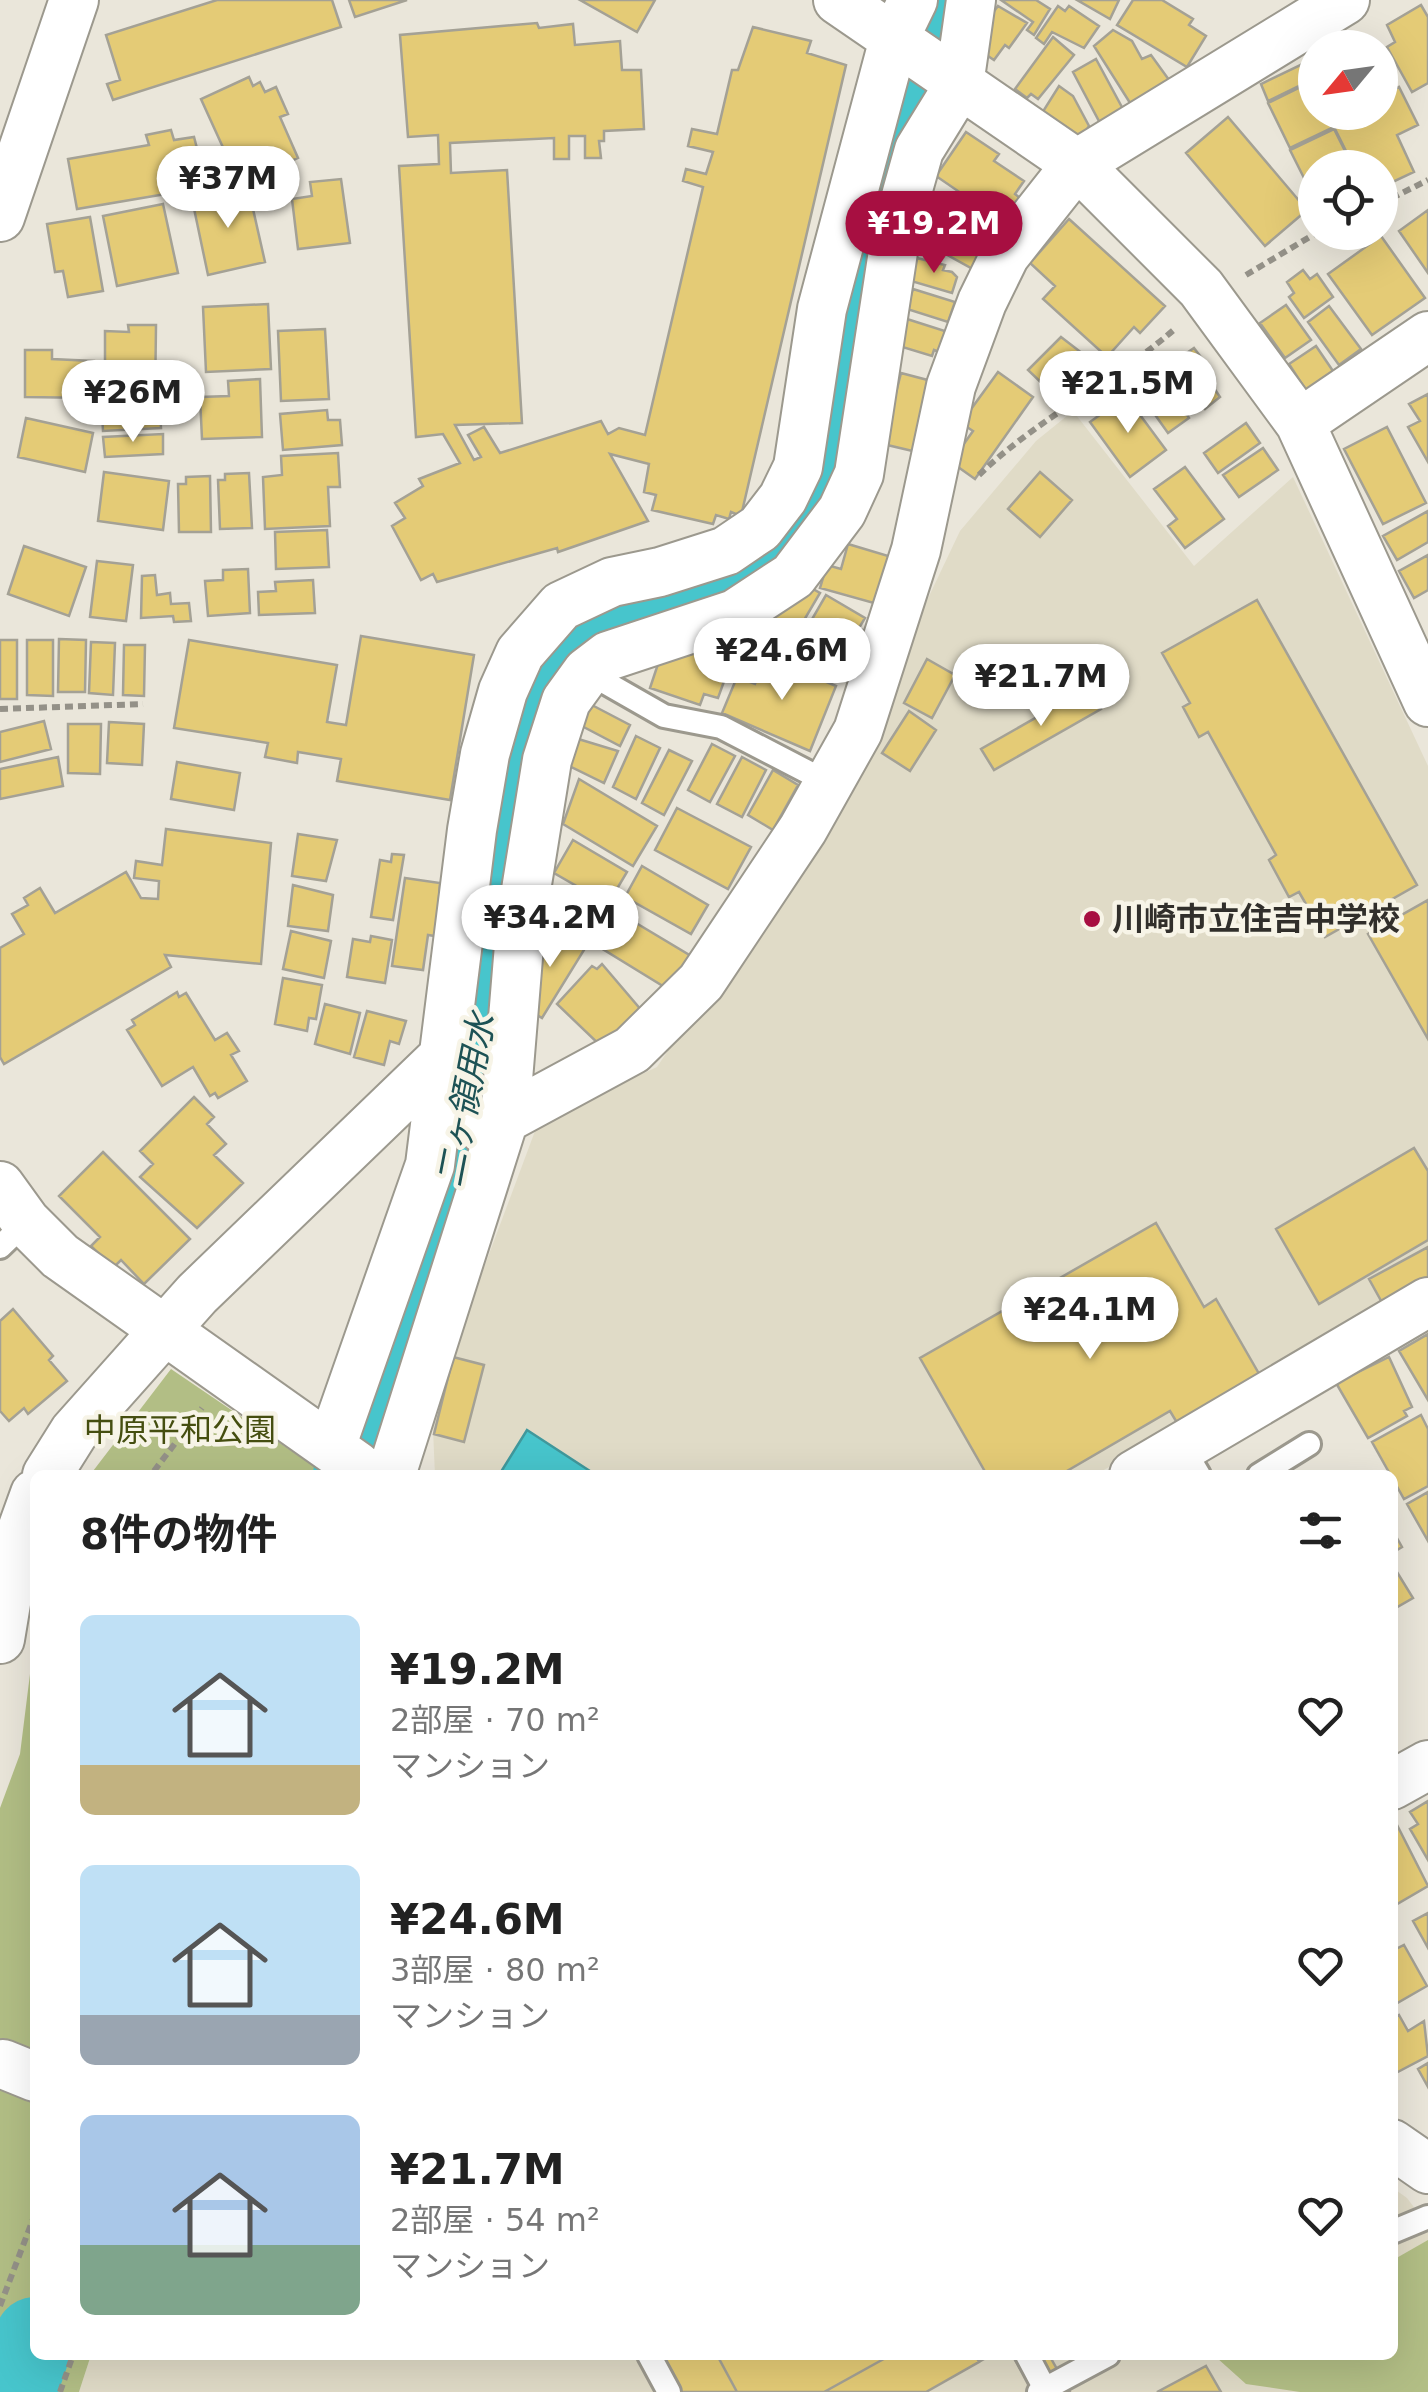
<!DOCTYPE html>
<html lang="ja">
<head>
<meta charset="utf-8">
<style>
	:root { --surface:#fff; --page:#f2f2f2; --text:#222; --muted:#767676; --accent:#a70f41 }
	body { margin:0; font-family:"DejaVu Sans","Noto Sans JP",sans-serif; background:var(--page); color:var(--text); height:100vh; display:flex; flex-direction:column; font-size:38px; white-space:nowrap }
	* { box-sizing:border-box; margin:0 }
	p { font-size:32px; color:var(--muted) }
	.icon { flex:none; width:55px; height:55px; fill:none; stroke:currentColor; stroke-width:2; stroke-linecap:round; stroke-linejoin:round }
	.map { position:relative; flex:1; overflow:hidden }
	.panel { position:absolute; left:30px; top:1470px; width:1368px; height:890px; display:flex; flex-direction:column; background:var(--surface); border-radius:15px; box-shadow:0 10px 40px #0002 }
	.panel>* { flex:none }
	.needle { width:65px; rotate:241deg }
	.fabs { position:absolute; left:1298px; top:30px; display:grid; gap:20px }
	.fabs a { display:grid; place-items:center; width:100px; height:100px; border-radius:50%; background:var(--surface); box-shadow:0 10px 40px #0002; font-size:50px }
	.price { position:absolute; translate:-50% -85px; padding:0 22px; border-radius:35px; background:#fff; color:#222; font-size:32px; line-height:65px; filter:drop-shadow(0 2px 5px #0008) }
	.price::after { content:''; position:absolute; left:50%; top:60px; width:30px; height:22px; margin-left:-15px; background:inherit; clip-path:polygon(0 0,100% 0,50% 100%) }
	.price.selected { background:var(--accent); color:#fff }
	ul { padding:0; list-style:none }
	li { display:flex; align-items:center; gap:30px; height:250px; padding:0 50px }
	li span { display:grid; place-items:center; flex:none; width:280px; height:200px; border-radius:15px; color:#555 }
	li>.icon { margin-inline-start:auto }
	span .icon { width:120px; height:120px; fill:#fffc; stroke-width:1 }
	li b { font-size:42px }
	h2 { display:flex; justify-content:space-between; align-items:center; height:120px; padding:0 50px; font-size:42px }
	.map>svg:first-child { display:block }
	.built { fill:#e0dbc7 }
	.green { fill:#b2be85 }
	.water { fill:#47c5cc; stroke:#40989c; stroke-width:2.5 }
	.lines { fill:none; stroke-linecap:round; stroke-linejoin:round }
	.river { stroke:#47c5cc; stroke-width:80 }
	.building { fill:#e4cb76; stroke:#a4a195; stroke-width:2.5 }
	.lane-casing { stroke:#9c998e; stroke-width:28 }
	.street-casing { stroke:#9c998e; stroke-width:52 }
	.path { stroke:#949188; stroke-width:6; stroke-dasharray:8 5; stroke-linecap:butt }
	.lane { stroke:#fff; stroke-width:22 }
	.street { stroke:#fff; stroke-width:48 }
	.poi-dot { fill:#a70f41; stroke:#f7f4e7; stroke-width:4 }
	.labels { text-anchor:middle; stroke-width:9; stroke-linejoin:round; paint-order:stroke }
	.poi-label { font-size:32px; font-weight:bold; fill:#312f2b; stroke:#f7f4e7; text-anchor:start }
	.park-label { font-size:32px; fill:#454e10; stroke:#f7f4e7 }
	.water-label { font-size:35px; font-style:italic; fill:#1d5255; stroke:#f7f4e7 }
</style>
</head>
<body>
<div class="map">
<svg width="1428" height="2392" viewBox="0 0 1428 2392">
	<rect width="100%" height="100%" fill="#eae6da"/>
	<!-- built -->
	<path class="built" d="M1073,411l121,155 99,-89 135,289v519l-333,190h-660l-3,-68 106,-284 119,-56 200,-297 64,-157 39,-82 76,-90z
		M1393,2188l14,10 21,28v53l-38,113h-1311l12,-37h1301z"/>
	<!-- green -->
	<path class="green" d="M171,1369l156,106h-237z
		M35,1634v721h56l-12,37h-79v-584l20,-54z
		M1428,2240v152h-128l-54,-8 -29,-26 175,-3 1,-95z"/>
	<!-- water -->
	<path class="water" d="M527,1430l69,45h-97z"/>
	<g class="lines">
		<!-- river -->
		<path class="river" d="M353,1475l36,-92 64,-198 20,-93 43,-312 24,-89 31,-51 30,-19 74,-16 61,-24 34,-18 35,-35 23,-40 10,-36 11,-106 31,-149 71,-197
			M16,2392l19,-55"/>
	</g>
	<!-- building -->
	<path class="building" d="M217,0h115l9,27 -228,73 -6,-16 13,-4 -14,-45z
		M349,0h58l-52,17z
		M580,0h75l-18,32z
		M1001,0h35l14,9 -16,26 -7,-5 6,-8z
		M1077,0h42l-9,19z
		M1133,0h29l31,19 -4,6 17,11 -19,31 -70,-42z
		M1421,5l7,12v66l-16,9 -25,-45 8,-5 -8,-17z
		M998,6l29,17 -18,25 -4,-3 -11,15 -15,-10 6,-27z
		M1058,6l7,5 4,-5 30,20 -15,22 -32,-16 -8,12 -8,-6z
		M537,23l2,5 34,-4 2,21 45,-4 2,29h19l3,59 -40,2v10h-5l2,17h-16v-22h-16v23h-15v-21l-104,5 1,30 56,-3 15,253 -67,2 19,35 7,-3 -13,-22 16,-8 16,26 101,-32 7,13 11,-6 26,7 58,-248 -20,-6 3,-12 20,5 7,-22 -25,-6 4,-17 25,5 15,-64h6l15,-43 58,14 -4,12 39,12 -105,451 -10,-4 -2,7 -13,-4 -3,9 -61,-14 4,-15 -12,-3 5,-28 -39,-10 38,67 -90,31 -1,-4 -120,34 -4,-8 -12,6 -29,-54 13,-8 -10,-15 28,-17 -4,-7 41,-16 -17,-29 -27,3 -17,-271 40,-2 -1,-29 -30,2 -8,-102z
		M1113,30l19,11 10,18 9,-4 21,29 -40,22 -38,-60z
		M1053,37l21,18 -36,44 -7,-5 -4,4 -12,-9z
		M1381,48l14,29 -12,6 5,9 11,-5 19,38 -21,10 17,37 -34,16v-20l-19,-4 -7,3 -20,-40 -44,21 -22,-45 47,-23v32h65z
		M1315,58v20l-47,23 -7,-17z
		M1096,59l28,52 -24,12 -27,-51z
		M249,77l4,9 7,-4 5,10 11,-5 12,27 -8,3 18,41 -39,18 -10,-20 -18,9 -30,-66z
		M1059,86l14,10 16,30 -7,12 -40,-25z
		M1228,117l79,93 -42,36 -79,-93z
		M1334,129l15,30 -18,9h-16v8l-10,4 -15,-30z
		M171,130l3,10 20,-3 13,50 -130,22 -9,-50 81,-14 -3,-10z
		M966,132l33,22 -5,7 30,20 -9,13 10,8 -16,24 -73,-50z
		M341,179l9,64 -52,6 -6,-50 20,-3 -2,-14z
		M248,187l17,75 -57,13 -16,-76z
		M926,200l71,42 -17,31 -49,-27 -5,8 -23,-14z
		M163,204l15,69 -61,13 -14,-70z
		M1428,210v63l-29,-42z
		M90,217l13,74 -35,6 -5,-26 -8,1 -8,-48z
		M1069,219l96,87 -25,27 -6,-6 -27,30 -64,-58 12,-13 -25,-23z
		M1381,236l44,62 -53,37 -44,-61z
		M917,258l28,7 -2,5 9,2 5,5 -5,16 -41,-12z
		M1303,270l7,9 7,-5 16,23 -29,21 -15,-21 5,-4 -7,-11z
		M913,289l42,13 -7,20 -41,-13z
		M268,304l3,65 -65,3 -3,-65z
		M1286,305l25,35 -26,18 -25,-35z
		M1329,306l32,43 -22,16 -31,-43z
		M907,319l41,13 -6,21 -8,-3 -2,6 -33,-10z
		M128,325h28l-1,78h-50v-72l24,1z
		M325,329l4,70 -48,2 -3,-70z
		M1061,337l30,23 -36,36 -27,-26z
		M1316,346l19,28 -28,18 -18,-28z
		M1194,348l16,21 -6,4 16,24 -15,12 -7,-9 -14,10 5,8 -21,15 -32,-45z
		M25,350h27v9l42,2v37l-69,-1z
		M998,372l35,25 -58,82 -24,-17 22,-31 -12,-8z
		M901,373l38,10 -18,70 -38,-9z
		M260,379l2,58 -60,2 -2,-42 29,-1 -1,-15z
		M1428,394v68l-20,-35 12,-6 -11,-17z
		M1126,396l40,54 -36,27 -40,-55z
		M160,410l1,18 -58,3 -1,-19z
		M327,410l1,10h12l2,25 -59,5 -3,-36z
		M26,418l67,15 -8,39 -67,-15z
		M1246,423l14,20 -42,30 -14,-20z
		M1387,427l39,76 -43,21 -39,-75z
		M163,434v20l-58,3 -2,-20z
		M1263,448l15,22 -39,27 -16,-22z
		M338,453l2,34h-12l2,39 -65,3 -2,-52 19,-2 -1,-19z
		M1185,467l39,52 -39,29 -17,-22 9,-7 -23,-30z
		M104,472l65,9 -6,49 -65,-9z
		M1040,472l32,28 -32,37 -32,-28z
		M249,473l3,55 -32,1 -2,-49h7v-6z
		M210,476l1,56h-32l-1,-48h8v-7z
		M1428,511v31l-31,18 -14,-24z
		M327,530l2,37 -53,2 -1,-37z
		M848,544l47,14 -14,47 -61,-17 7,-23 14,4z
		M24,546l62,21 -17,49 -61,-22z
		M1428,555v35l-14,8 -15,-27z
		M97,561l36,4 -7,56 -36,-4z
		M248,569l2,44 -42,3 -3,-35 18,-1v-10z
		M155,575l2,20 13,-2 1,11 18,-1 2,18 -17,1 -1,-6 -32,2 1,-42z
		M313,580l2,33 -56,2 -1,-23 18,-1 -1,-9z
		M804,584l16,9 -27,46 -24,-14 20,-34z
		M826,595l39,23 -6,10 11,6 -13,22 -8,-4 -7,12 -42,-24z
		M1257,600l160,285 -92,52 -26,-45 -10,5 -20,-37 7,-5 -68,-123 -9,5 -16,-30 7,-4 -28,-50z
		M743,629l-25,69 -14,-4 -4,11 -50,-17 11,-33z
		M361,636l113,19 -24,145 -113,-19 4,-22 -43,-7 -1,11 -32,-6 3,-14 -94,-15 15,-88 148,25 -10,57 19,3z
		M59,639l27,1 -1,52h-27z
		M0,640h17v59h-17z
		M27,640h26v56l-26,-1z
		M91,642l24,1 -2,52 -24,-2z
		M124,645h21l-1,51 -21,-1z
		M766,656l70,30 -26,65 -88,-38 15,-36 18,7z
		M927,659l28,16 -23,43 -28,-15z
		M1088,688l13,21 -107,61 -13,-21z
		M588,703l42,22 -10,21 -42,-22z
		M909,711l27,19 -26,41 -28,-18z
		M44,721l7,28 -51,13v-30z
		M109,722l35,2 -2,41 -35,-2z
		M68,724h33l-1,50 -32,-1z
		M636,736l24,12 -24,51 -23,-12z
		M575,738l43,13 -14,32 -41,-20z
		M712,744l23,12 -25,46 -22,-12z
		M669,750l23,11 -28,54 -22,-12z
		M58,757l5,29 -63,13v-30z
		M742,757l24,13 -24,47 -25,-13z
		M177,762l63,11 -6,37 -63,-11z
		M773,770l25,15 -25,45 -25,-15z
		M579,779l78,47 -24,40 -70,-42z
		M677,808l74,39 -23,42 -73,-39z
		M166,829l105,14 -10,121 -96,-9 6,12 -167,97 -4,-7v-109l24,-14 -12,-20 16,-9 -4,-7 16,-10 15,25 71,-41 15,26 17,1 1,-18 -25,-3 2,-17 26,4z
		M298,834l39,6 -11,41 -34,-5z
		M573,840l54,32 -19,32 -54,-31z
		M392,854l12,1 -11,65 -22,-3 9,-57 11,2z
		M642,866l66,39 -17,29 -66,-37z
		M405,878l35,5 -1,15 7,1 -5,38 -13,-2 -5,35 -31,-4z
		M293,885l40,10 -5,36 -40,-5z
		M557,889l41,25 -14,25 -42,-25z
		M1428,900v139l-60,-105z
		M621,914l70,42 -20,35 -70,-43z
		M543,924l41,26 -42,68 -18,-11 4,-31 14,-22 -5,-3z
		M291,931l40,10 -7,37 -41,-9z
		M371,936l21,4 -7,43 -38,-6 6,-38 17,3z
		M602,964l40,47 -37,39 -48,-46 35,-38 5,3z
		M283,978l39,7 -6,34 -7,-1 -2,13 -32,-7z
		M177,992l2,5 7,-4 29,47 12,-7 12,18 -8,4 16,26 -29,17 -3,-5 -5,3 -17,-29 -31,19 -35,-56 8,-5 -3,-5z
		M325,1004l35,9 -10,41 -35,-10z
		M367,1011l39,10 -7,23 -9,-3 -6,24 -30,-8z
		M194,1097l20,20 -7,7 19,20 -12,11 29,28 -46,45 -57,-51 13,-13 -13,-13z
		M1414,1148l14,23v69l-109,64 -43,-75z
		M103,1152l87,87 -46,45 -23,-24 -8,8 -22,-22 9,-9 -41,-41z
		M1156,1223l48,84 12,-8 46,80 -83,47 -9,-15 -110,64h-73l-67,-117z
		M1428,1247v35l-44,24 -15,-27z
		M13,1309l40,47 -4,4 18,21 -39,33 -4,-6 -15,13 -9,-10v-90z
		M1428,1334v66l-29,-49z
		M453,1357l31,8 -20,77 -30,-8z
		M1389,1357l23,50 -8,4 3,5 -39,22 -32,-55z
		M1421,1415l7,14v57l-24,13 -32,-57z
		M1428,1492v49l-21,-37z
		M1393,1531l9,16 -10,6v-21z
		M1392,1564l21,34 -21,12z
		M1428,1801v59l-18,-31 8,-5 -8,-12z
		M1394,1819l34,67 -36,21v-88z
		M1428,1913v35l-15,-27z
		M1404,1945l23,41 -35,20v-55z
		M1399,2015l9,16 16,-10 4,35 -36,19v-56z
		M1428,2063v24l-10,-18z
		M660,2355h315l4,7 -53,30h-246z
		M660,2355h57l20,37h-57z
		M717,2355h174l-67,37h-87z
		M891,2355h100l-65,37h-102z
		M1012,2355h37l21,37h-36z
		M1206,2366l15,26h-64z"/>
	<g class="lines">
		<!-- lane casing -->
		<g class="lane-casing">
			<path id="lane" d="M587,672l77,44 57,11 108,56
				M0,1247l26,-25
				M1183,1448l16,27
				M1259,1475l50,-31
				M1392,2232l36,-15
				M649,2355l20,37
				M1027,2355l18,34
				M1039,2392l69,-37"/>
		</g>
		<!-- street casing -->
		<g class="street-casing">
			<path id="street" d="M838,0l239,164 124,124 99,135 128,279
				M0,217l74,-217
				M1300,423l128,-87
				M484,1130l148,-80 69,-68 102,-153 55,-98 58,-181 35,-164 31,-84 23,-47 72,-91 268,-164
				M0,1186l26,36 34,34 297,210
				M331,1447l99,-282 42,-335 13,-76 18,-63 17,-38 41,-47 51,-24 48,-10 66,-21 34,-23 23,-30 15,-31 24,-158 72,-270 19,-39
				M47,1475l27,-43 123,-138 245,-236
				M391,1475l114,-359 16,-195 26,-161 19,-59 21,-29 21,-16 127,-42 58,-38 49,-65 17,-37 37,-242 23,-82 40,-65 12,-85
				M1134,1475l294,-173
				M0,1639l15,-90 20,-55
				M1392,1785l36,-20
				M3,2064l32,13
				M1392,2144l36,25"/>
		</g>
		<!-- path -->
		<path class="path" d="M1380,204l48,-24
			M1246,275l72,-43
			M979,475c59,-57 135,-93 197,-147
			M0,709l143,-5
			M154,1471l48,-63
			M0,2306l35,-92
			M60,2392l13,-37"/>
		<!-- lane -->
		<use href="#lane" class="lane"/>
		<!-- street -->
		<use href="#street" class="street"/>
	</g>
	<!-- markers -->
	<circle class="poi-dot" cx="1092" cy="919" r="10"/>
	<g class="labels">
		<!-- poi labels -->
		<g class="poi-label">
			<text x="1112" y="930">川崎市立住吉中学校</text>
		</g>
		<!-- park labels -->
		<g class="park-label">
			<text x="180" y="1441">中原平和公園</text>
		</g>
		<!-- water labels -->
		<g class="water-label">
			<text transform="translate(466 1100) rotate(-79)" y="12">二ヶ領用水</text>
		</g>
	</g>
</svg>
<div class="fabs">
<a><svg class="needle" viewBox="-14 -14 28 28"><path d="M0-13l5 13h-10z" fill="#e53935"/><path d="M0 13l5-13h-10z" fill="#767676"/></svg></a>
<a><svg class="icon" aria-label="locate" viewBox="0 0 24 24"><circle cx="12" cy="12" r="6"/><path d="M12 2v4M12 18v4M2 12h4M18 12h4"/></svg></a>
</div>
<b class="price" style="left:228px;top:231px">¥37M</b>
<b class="price selected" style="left:934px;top:276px">¥19.2M</b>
<b class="price" style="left:1128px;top:436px">¥21.5M</b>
<b class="price" style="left:133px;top:445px">¥26M</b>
<b class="price" style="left:782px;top:703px">¥24.6M</b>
<b class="price" style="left:1041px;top:729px">¥21.7M</b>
<b class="price" style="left:550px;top:970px">¥34.2M</b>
<b class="price" style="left:1090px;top:1362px">¥24.1M</b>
<section class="panel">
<h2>8件の物件<svg class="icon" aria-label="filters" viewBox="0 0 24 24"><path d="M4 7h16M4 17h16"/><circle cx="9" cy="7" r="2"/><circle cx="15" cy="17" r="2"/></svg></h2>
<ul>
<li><span style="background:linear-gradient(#bfe0f5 75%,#c2b280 0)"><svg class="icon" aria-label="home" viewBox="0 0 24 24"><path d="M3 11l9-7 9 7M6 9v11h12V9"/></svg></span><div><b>¥19.2M</b><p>2部屋 · 70 m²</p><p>マンション</p></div><svg class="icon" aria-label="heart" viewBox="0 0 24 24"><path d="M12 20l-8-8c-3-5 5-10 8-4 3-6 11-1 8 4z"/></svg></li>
<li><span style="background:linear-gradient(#bfe0f5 75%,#9aa5b1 0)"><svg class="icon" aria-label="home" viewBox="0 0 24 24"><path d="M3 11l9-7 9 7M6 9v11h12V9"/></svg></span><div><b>¥24.6M</b><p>3部屋 · 80 m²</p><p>マンション</p></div><svg class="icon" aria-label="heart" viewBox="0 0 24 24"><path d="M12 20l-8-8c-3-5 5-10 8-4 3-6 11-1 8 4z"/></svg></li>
<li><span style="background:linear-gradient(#a9c7e8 65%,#7fa58c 0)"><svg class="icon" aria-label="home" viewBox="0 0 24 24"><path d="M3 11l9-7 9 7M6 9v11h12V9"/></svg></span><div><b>¥21.7M</b><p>2部屋 · 54 m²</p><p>マンション</p></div><svg class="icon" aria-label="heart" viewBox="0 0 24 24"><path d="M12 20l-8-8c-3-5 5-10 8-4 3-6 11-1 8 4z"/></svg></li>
</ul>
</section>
</div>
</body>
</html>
